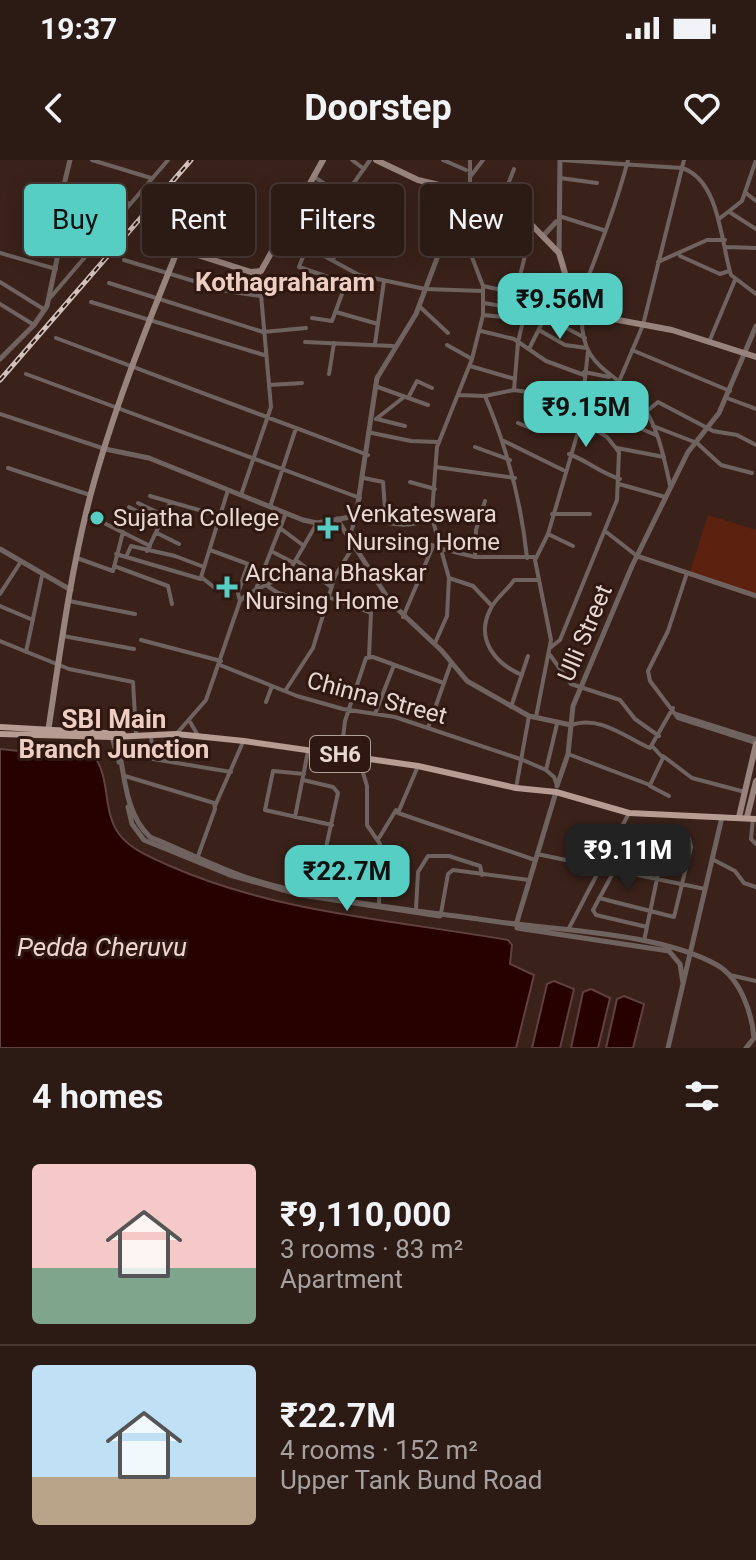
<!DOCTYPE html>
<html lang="en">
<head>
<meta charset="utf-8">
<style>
	:root { --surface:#2c1a14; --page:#382722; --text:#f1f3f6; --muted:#a6a1a0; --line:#483834; --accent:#56cec4 }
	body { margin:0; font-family:Roboto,sans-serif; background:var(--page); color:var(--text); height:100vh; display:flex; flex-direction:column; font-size:30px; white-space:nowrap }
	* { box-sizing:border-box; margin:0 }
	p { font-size:26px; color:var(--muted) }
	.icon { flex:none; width:44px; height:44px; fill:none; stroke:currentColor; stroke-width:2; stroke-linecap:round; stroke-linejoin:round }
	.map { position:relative; height:888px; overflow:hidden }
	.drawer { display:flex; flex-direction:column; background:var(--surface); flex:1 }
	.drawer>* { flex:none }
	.hud { position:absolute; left:24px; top:24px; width:708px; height:72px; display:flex; gap:16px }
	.price { position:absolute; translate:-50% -68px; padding:0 18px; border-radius:16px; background:var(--accent); color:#111; font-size:26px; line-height:52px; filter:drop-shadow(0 2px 4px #0008) }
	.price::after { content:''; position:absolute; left:50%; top:48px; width:24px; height:18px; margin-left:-12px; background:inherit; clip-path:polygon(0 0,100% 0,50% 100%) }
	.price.current { background:#222; color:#fff }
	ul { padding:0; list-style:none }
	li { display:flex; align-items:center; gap:24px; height:200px; padding:0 32px }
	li+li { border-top:2px solid var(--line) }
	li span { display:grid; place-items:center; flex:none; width:224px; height:160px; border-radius:8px; color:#555 }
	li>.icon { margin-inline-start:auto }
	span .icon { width:96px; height:96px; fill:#fffc; stroke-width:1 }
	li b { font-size:34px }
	h2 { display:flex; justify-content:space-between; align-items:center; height:96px; padding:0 32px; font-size:34px }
	.chip { padding:0 28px; border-radius:8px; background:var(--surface); box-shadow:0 4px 20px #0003,0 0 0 2px var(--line); font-size:28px; line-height:72px }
	.chip.current { background:var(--accent); color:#111 }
	.status { display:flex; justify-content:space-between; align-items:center; height:56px; padding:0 40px; background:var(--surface); direction:ltr }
	.status svg { height:22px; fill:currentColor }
	header { display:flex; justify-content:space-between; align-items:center; height:104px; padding:0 32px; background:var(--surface); font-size:36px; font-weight:700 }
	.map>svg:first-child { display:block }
	.green { fill:#5d220f }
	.water { fill:#260100; stroke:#60413f; stroke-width:2 }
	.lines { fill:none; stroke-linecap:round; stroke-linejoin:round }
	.minor { stroke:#70635f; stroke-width:4 }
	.tertiary { stroke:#70635f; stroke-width:5 }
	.secondary { stroke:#98837d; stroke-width:6 }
	.primary { stroke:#b79c94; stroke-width:6 }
	.rail-casing { stroke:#d3c1bc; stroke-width:5 }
	.rail { stroke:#2f1811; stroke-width:2; stroke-dasharray:6; stroke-linecap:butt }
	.poi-dot { fill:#56cec4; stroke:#2f1811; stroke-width:3 }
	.labels { text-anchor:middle; stroke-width:6; stroke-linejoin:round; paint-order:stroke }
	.shield { fill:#2f1811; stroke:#b09e98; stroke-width:2 }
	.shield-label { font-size:22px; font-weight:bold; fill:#e8d7d2 }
	.poi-label { font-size:24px; fill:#e8d7d2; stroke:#2f1811; text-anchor:start }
	.street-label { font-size:24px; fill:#e8d7d2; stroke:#2f1811 }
	.neighbourhood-label { font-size:26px; font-weight:bold; fill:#eecdc3; stroke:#2f1811 }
	.water-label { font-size:26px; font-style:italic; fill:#efd6cf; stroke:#2f1811 }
</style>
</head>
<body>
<div class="status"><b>19:37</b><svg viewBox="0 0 49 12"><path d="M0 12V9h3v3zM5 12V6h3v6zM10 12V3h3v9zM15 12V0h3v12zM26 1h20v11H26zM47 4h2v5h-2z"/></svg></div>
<header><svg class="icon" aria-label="back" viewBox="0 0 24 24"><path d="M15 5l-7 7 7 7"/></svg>Doorstep<svg class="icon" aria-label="heart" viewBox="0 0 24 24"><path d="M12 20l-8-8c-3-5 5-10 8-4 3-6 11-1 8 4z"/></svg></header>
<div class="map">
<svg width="756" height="888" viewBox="0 0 756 888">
	<rect width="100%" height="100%" fill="#3a221a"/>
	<!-- green -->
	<path class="green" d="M708,355l48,15v67l-67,-22z"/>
	<!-- water -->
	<path class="water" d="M0,589l96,10c14,21 7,54 23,75 12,16 33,24 51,32 107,47 224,54 338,74l4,5 -2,19 24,11 -18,73h-516z
		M554,821l20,8 -14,59h-28l15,-64z
		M591,829l19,9 -12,50h-27l12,-56z
		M624,836l20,8 -11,44h-27l11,-49z"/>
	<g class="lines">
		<!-- minor -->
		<path class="minor" d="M92,0l59,18
			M352,0l12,9
			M443,0l23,10
			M560,0l122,8c38,12 39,76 49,107l25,19
			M313,16l31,21
			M470,17l13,-17
			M560,18l37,5
			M64,23l66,21
			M470,32v-32
			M746,33l10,8
			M300,41l53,17
			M501,42l13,-33
			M65,53l45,16
			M731,53l25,16
			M559,56l44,14
			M719,59l23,-18 14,-41
			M309,72l50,-1
			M282,73l77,42 66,14 58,2
			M145,79l33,13
			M334,83l29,-2
			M61,84l28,9
			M301,86l20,-36
			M726,87l30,1
			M306,89l-7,18 47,16 20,-6
			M334,92h34
			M0,93l56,16
			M680,96l40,18 9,-3
			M334,98v-47l36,-51
			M124,100l103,31 33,5
			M658,102l49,-22h18
			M0,122l45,28
			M109,123l154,49 43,-4
			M483,126l94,20c18,-47 38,-96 51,-146
			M310,129l25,-2 5,-6
			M516,132l16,-65
			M50,138l118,-138
			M91,142l173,53
			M484,143l41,7
			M0,144l34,21
			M419,146l29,27
			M336,152l42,12
			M582,152c-3,58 32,56 58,90 18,23 24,56 30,83
			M483,155l41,4
			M546,157l39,21
			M312,158l20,3 14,-38
			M539,170l26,15 22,3
			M481,171l33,8 32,22 38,14
			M56,178l312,117
			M305,182l88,4
			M709,182l26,-62
			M375,184l9,-63
			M447,185l25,14
			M530,187l22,-44
			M632,190l98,41
			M470,206l45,13
			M584,212l25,5
			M26,214l334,124
			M329,214l5,-31
			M618,224l25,-59 41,-165
			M269,225l33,-2
			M375,226l53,19
			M514,230l4,-48 11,-46
			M459,235l26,1 29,-6 19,3 21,-3 28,2
			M485,236c23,54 36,104 42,162
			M408,238l9,-17 15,7
			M727,238l29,11
			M581,244l75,31
			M646,252l12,-10 55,29 24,4 19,10
			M0,254l105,35
			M376,259l28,-22
			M377,259l28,7
			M518,263l12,5 50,-3
			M653,266l44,17 24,22 31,8
			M372,273l39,8 27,1
			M504,281l59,29
			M475,287l35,13
			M617,288l47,9
			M569,294c19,7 31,19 51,25
			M436,307l79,11
			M8,308l82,27
			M364,318l19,4 3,41
			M410,322l25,7
			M619,324l46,13
			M241,335l30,-88 -12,-135
			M150,336l70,20
			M138,343l27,13
			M129,347l33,18
			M270,347l26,-79
			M431,354l18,64 -2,38 -12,27
			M552,354h38
			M434,359l24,-8 22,3
			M104,363l46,23
			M280,368l24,18
			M605,371l32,25
			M157,373l22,11
			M548,374l25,12
			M352,375l13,4 32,-1 39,8
			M349,379l7,-23c22,4 58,19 76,-3l5,-66 35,-88 11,-44v-29l-26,-68
			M438,388l37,9h61
			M210,390l38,14 -10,29 2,8
			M147,391l23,-48
			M271,391l23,12
			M116,394l85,25
			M126,397l5,-11 44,10 29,11
			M475,397l1,-27 9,-29
			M77,398l36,13 10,-39
			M296,400l35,27
			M114,406l54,20 4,18
			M687,413l-19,58 -20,40 2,10 28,37 78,25
			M449,418l24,8 19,20
			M266,425l12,8 45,14
			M215,428l-14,-11 27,-87
			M256,429l30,-76
			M0,434l20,-31
			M328,437l43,16 -2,43
			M69,441l66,13
			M0,446l33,14
			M403,457l30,-71
			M63,476l71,13
			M141,480l80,21
			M0,481l69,28 64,13 3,52
			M550,488l10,-8 57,-140 2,-48 -12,-15 -26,-16
			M26,492l16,-76
			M550,495l21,29 49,16 15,19 24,17
			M220,505l77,31 46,13 52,8 128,43 23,10 8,7 3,8
			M522,515c-26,-11 -47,-35 -32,-65 5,-12 17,-19 24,-30h23
			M285,531l28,-43 22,-72 18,-29
			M266,542l6,-16
			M511,547l17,-51
			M375,554l19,-49
			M676,554l80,25
			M536,557l15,-77 -16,-80 13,-26 32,-109 8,-74
			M190,562l9,15
			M571,565c29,-10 54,12 79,23l23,-40
			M428,568l23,-65
			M178,572l28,-32 34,-99 7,-7 40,-19 30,-52
			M151,576l2,23 78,13
			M341,594l4,-33 21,-63 7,-1 68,25
			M568,594l82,31 13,-27 -10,-11
			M358,596l9,30v39l13,19 -1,59
			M663,596l29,22 53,14
			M418,606l-20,47 137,47
			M546,610l11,-46
			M304,614l-31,-3 -8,39 67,15
			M125,616l89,27 1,6 -17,47
			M303,620l30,7 5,6 -17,77
			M650,626l19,10
			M516,628l13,-72
			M215,646l28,-64
			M295,657l13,-66
			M753,658l-2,21 5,5
			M379,678l17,-28
			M537,694l168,35
			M712,699l23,12 9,12 12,4
			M599,738l75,19 17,-70 -2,-9 -56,-2 -40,74 3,5 51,12
			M416,749l2,-37 10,-16h21l31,10 2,9
			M441,753l7,-39 5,-4 76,10
			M568,770l61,-117
			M644,781l22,-105
			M730,815l26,6"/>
		<!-- tertiary -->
		<path class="tertiary" d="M543,76l13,-14
			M559,93l1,-93
			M0,199l34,-34 13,-19 17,-80 -1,-37 7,-29
			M105,289l44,9 154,62 14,3 39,-7 21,-138 39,-64 26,-69 28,-53
			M337,359l54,84 51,48 25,30 62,35 42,9
			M0,389l71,41
			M637,396l119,40
			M112,577l7,25
			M117,577c7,33 7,76 33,100 33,13 67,31 101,42 68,22 162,31 234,41 69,11 171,11 232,45 23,13 35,48 37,73
			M557,626l11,-32 5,-48 59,-140 56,-114 31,-39 37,-87
			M128,647l4,17 12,16 86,35 71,20 139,21
			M516,765l40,-133
			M517,768l152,23 11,13 3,19
			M668,888l54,-231
			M746,888l8,-10"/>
		<!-- secondary -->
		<path class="secondary" d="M376,0l42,20 71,17 34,19 36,37 14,47 13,14 86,16 84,27
			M48,572c12,-79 22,-158 42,-235 22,-83 54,-164 86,-243l12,-2 63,20 10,-1 62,-111
			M739,657l17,-73
			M747,657l9,-36"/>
		<!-- primary -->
		<path class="primary" d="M0,567l123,7
			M0,574l112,3 64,-3 68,7 174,25 98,22 40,4 73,21 127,6"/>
		<!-- rail casing -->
		<g class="rail-casing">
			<path id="rail" d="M0,220l191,-220"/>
		</g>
		<!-- rail -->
		<use href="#rail" class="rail"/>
	</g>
	<!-- markers -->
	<g class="poi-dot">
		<circle cx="97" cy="358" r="8"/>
		<path d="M324 356h8v8h8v8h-8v8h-8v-8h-8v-8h8z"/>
		<path d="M223 415h8v8h8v8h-8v8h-8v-8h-8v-8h8z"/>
	</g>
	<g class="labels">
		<!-- shield labels -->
		<rect class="shield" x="310" y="576" width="60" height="36" rx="6"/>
		<g class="shield-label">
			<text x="340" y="602">SH6</text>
		</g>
		<!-- poi labels -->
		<g class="poi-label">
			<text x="346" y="362">Venkateswara<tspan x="346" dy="28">Nursing Home</tspan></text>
			<text x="113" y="366">Sujatha College</text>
			<text x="245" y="421">Archana Bhaskar<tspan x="245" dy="28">Nursing Home</tspan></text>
		</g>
		<!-- street labels -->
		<g class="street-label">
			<text transform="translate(585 473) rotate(-67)" y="8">Ulli Street</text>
			<text transform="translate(377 538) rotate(15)" y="8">Chinna Street</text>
		</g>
		<!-- neighbourhood labels -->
		<g class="neighbourhood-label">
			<text x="285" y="131">Kothagraharam</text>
			<text x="114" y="568">SBI Main<tspan x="114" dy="30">Branch Junction</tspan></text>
		</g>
		<!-- water labels -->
		<g class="water-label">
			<text x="102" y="796">Pedda Cheruvu</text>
		</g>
	</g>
</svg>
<b class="price" style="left:560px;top:181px">₹9.56M</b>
<b class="price" style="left:586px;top:289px">₹9.15M</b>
<b class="price current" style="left:628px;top:732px">₹9.11M</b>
<b class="price" style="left:347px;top:753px">₹22.7M</b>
<div class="hud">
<a class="chip current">Buy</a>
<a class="chip">Rent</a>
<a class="chip">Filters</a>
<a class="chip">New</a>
</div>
</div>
<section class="drawer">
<h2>4 homes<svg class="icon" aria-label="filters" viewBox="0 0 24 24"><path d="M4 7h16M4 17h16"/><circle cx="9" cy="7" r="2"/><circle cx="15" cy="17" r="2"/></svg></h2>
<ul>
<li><span style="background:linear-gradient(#f6c9c9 65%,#7fa58c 0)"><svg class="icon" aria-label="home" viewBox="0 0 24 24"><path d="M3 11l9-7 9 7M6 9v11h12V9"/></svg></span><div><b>₹9,110,000</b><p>3 rooms · 83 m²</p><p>Apartment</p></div></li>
<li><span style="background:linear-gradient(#bfe0f5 70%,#b9a48a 0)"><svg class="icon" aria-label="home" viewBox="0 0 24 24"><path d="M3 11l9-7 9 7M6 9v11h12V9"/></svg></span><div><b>₹22.7M</b><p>4 rooms · 152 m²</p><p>Upper Tank Bund Road</p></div></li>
</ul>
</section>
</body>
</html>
